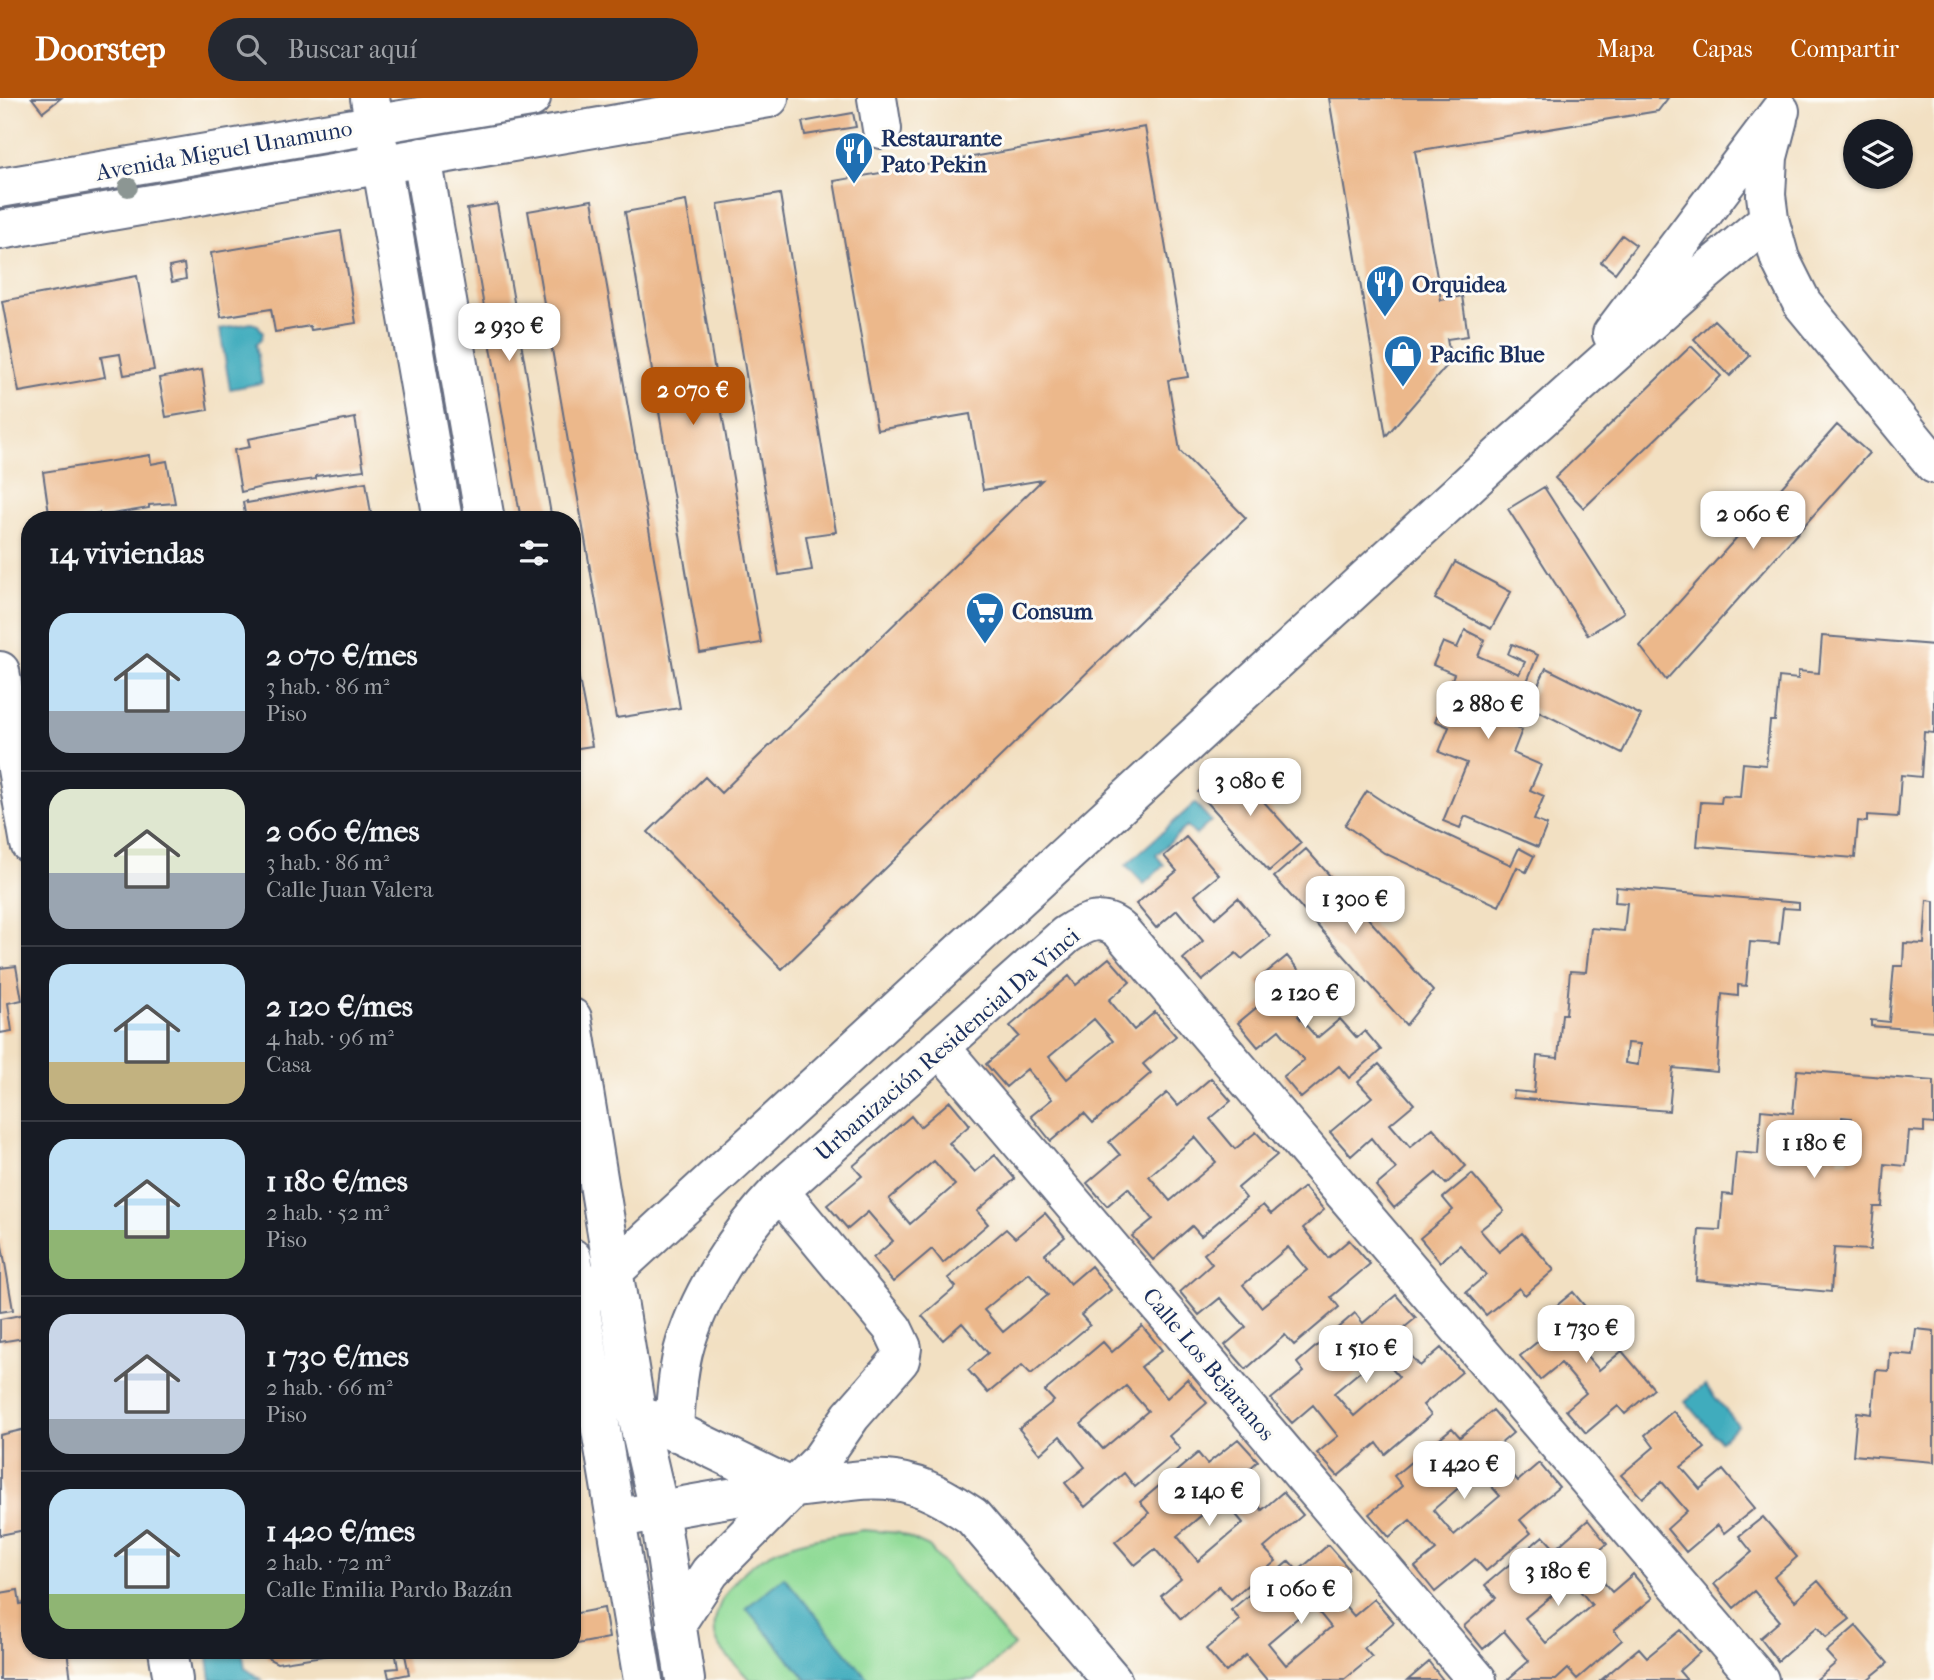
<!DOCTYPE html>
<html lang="es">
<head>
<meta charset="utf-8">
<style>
	:root { --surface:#171b24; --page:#242831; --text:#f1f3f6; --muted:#9ea1a6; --line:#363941; --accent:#b45309 }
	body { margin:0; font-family:"IM FELL French Canon",serif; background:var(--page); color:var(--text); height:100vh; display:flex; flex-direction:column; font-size:26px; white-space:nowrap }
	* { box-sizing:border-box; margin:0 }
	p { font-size:23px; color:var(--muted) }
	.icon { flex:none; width:38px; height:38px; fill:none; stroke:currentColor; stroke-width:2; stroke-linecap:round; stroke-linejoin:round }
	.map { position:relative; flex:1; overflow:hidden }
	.side { position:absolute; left:21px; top:413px; width:560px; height:1148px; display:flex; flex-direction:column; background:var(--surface); border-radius:28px; box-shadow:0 2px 5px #0004 }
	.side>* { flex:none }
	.controls { position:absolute; left:1843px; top:21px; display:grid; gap:14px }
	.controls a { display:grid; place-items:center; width:70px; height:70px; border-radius:50%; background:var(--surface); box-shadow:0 2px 5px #0004; font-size:35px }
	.price { position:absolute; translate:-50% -60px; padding:0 16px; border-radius:14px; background:#fff; color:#222; font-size:23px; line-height:46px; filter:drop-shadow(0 2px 4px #0008) }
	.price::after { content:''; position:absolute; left:50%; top:42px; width:21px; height:16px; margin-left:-10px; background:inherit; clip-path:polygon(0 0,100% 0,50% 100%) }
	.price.on { background:var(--accent); color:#fff }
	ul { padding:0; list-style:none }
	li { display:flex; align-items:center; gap:21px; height:175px; padding:0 28px }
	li+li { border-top:2px solid var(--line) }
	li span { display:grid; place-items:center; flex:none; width:196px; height:140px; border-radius:21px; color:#555 }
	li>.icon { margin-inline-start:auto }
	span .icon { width:84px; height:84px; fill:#fffc; stroke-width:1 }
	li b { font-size:30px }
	h2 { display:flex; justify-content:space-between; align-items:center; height:84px; padding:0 28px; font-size:30px }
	header { display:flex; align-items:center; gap:42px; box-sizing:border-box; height:98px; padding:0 35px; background:var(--accent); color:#fff }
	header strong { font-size:33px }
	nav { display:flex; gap:38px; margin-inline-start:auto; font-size:24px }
	.search { width:490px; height:63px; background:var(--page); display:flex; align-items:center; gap:18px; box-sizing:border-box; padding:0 24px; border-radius:38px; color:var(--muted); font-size:26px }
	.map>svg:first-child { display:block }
	.green { fill:#91db97; stroke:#56857a; stroke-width:2 }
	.water { fill:#3facbd; stroke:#2d6e8e; stroke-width:2 }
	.building { fill:#ecb88b; fill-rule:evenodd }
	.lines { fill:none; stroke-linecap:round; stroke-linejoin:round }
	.minor-casing { stroke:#666d81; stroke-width:42 }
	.minor { stroke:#fff; stroke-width:38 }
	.tree { fill:#8c9693 }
	.labels { text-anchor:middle; stroke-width:6; stroke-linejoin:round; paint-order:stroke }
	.poi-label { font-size:23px; font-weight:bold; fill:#1b2f5e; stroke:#fdfcf7; text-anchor:start }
	.street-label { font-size:23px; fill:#1b2f5e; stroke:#fdfcf7 }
</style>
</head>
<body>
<header>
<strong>Doorstep</strong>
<div class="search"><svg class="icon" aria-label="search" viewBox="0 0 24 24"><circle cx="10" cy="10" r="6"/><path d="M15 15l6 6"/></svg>Buscar aquí</div>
<nav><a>Mapa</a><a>Capas</a><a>Compartir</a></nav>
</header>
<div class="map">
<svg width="1934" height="1582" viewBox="0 0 1934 1582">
	<rect width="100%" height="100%" fill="#fdfcf7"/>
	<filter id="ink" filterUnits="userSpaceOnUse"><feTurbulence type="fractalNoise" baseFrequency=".0143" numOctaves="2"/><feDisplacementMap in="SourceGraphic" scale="14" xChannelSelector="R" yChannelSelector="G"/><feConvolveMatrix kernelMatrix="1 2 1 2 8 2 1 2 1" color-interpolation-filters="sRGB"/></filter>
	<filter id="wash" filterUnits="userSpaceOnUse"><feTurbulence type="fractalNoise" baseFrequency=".00686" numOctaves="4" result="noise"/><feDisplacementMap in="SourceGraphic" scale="28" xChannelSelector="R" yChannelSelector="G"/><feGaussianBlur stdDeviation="1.57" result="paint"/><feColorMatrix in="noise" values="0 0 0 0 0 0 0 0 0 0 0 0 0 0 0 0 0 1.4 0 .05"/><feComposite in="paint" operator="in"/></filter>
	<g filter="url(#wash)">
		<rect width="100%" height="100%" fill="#f2e0c2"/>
		<!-- green -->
		<path class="green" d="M349,48l1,7 -350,62v-12z
			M406,94h3l59,328h-8z
			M863,1432l36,3 30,14 85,99 -40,34h-224c-10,-11 -25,-24 -32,-37 -7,-14 -2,-33 6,-46 33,-54 82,-57 139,-67z"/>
		<!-- water -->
		<path class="water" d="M251,225l7,2 5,8 -2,7 -5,4 6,39 -32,6 -10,-60z
			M1195,705l16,18 -15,14 -9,-9 -31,29 8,10 -20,19 -18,-19z
			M1705,1287l33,40 -18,16 -35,-40z
			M784,1479l85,103h-62l-61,-72z
			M207,1552h35l3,18 17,12h-51z"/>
		<g id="blocks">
			<!-- building -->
			<path class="building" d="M32,0h29l-18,14z
				M1329,0h339l-10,13 -243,40 26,149 21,-4 6,40 -21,3 4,22 -65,75z
				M853,15l3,14 -51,8 -3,-13z
				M1145,29l43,250 -20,3 12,71 66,67 -464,451 -134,-137 57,-55 16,16 321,-313 -59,10 -13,-76 -93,16 -43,-249z
				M780,96l56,338 -30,4 6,34 -33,5 -61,-371z
				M592,102l88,508 -64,10 -88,-507z
				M686,103l75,442 -61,10 -75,-441z
				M497,106l55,316h-31l-54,-311z
				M341,133l15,92 -45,7 -1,-4 -35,6 -4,-23 -50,8 -10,-64z
				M1622,137l14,10 -21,28 -14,-11z
				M184,166l2,15 -14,3 -3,-15z
				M137,178l17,94 -30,5 -4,-21 -19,3 4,20 -86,15 -17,-91z
				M1714,222l36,36 -20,20 -36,-37z
				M1691,248l30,30 -137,132 -29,-30z
				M202,272l6,40 -42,7 -7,-39z
				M355,320l9,52 -48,6v3l-50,7 -25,6 -7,-42 16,-3 -2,-8z
				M1837,327l32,28 -203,227 -26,-34z
				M150,357l1,9 16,-3 8,42 -26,2v3l-49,8 -1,-3 -32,7h-17l-7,-48z
				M366,384l6,38h-126l-3,-18 4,-1v2z
				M1544,389l80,125 -36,23 -80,-126z
				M176,415l1,7h-23v-2z
				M1455,464l56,30 -20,37 -56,-30z
				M1465,532l20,10 -7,16 41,18 6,-12 -17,-8 4,-10 26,11 -29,70 13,5 -9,23 28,12 -11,25 14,6 -10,24 13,5 -9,22 -73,-31 -5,12 -17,-7 24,-58 -28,-11 10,-25 -14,-6 19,-47 -21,-9 10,-23 14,6z
				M1822,538l112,9v88l-10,-1 -3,45 -20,-2 -3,42 -31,-2v7l-9,-1 -3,37 -158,-12 4,-44 20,1 1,-7 18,1 3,-34 23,2 4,-44h5l4,-44 19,2v-8l21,2z
				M572,545l20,103 -20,3z
				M1546,570l95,47 -19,38 -94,-47z
				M1230,666l71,79 -32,28 -71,-79z
				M1367,693l35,23 109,51 8,-17 15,8 -8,16 -9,-5 -18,39 -115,-53 -39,-28z
				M1186,739l33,38 -24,20 20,23 23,-20 32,38 -28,23 -6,-6 -34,28 -19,-22 20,-18 -26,-31 -21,18 -20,-24 41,-33 -13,-15z
				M1306,751l127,142 -27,34 -132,-148z
				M1616,789l183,16v6l-16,-1 -4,36 -29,-2 -4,44 -8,-1v11l-16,-2 -5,78 -44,-4 -4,43 -156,-13 1,-7 20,2 3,-37 21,2 4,-44h4l4,-43 16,1 5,-44 33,3 3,-28 -12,-1zM1627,945l13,1 -2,21 -13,-2z
				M1927,802l7,1v130l-63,-5v-6l18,2 5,-56h9l1,-23 20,1z
				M1287,858l34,41 -23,19 19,22 23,-19 17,19 8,-7 16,19 -32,28 -10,-12 -38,32 -18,-21 21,-17 -25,-30 -21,17 -20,-24 31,-26 -13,-16z
				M1109,860l21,24 -21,18 25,30 21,-18 21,24 -33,28 8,9 -58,50 -9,-10 -33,28 -20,-25 21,-17 -25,-30 -21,18 -20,-23 33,-28 -9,-10 59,-50 7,9zM1094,921l19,22 -46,38 -18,-22z
				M16,868l6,34 -14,3 4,28 -12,2v-65z
				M1379,966l35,40 -24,20 20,23 23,-19 33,38 -20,18 -10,-11 -42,35 -18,-22 20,-17 -25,-31 -20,18 -21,-24 42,-35 -14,-15z
				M1797,972l137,11v43l-10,-1v9l-15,-1 -3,35 -21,-2 -3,43h-8l-4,43 -36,-2 -3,44 -135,-12 3,-51 21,1 3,-36 9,1 4,-43 22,2 3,-44 32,3zM1842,1019l9,1 -3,43 -10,-1z
				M1211,980l20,23 -21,18 25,30 21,-17 21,23 -39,33 8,10 -45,38 -9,-10 -39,34 -21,-24 21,-17 -25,-31 -21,18 -20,-23 33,-28 -11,-13 58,-49 11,13zM1195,1039l21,25 -46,39 -21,-25z
				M950,1003l20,24 -21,18 26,29 20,-17 20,24 -38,32 11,13 -45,39 -11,-14 -39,33 -20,-24 20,-17 -25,-29 -20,17 -21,-24 35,-29 -9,-10 58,-50 9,11zM934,1063l21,24 -45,39 -21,-25z
				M1472,1076l32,37 -24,19 19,22 23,-19 32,37 -29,25 -6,-7 -33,27 -20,-23 20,-17 -26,-30 -20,17 -20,-24 33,-28 -10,-12z
				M1304,1089l20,23 -21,18 25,30 21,-18 21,24 -39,33 8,10 -45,38 -9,-10 -39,34 -21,-24 21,-18 -26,-29 -21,17 -19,-23 32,-28 -8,-10 59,-49 8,9zM1288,1149l19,23 -46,37 -18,-22z
				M1045,1115l20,24 -20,17 25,30 21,-18 20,24 -30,25 9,10 -59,49 -9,-9 -34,28 -20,-23 20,-17 -26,-30 -19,17 -21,-24 34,-29 -8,-9 58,-49 9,9zM1029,1175l19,22 -45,37 -19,-22z
				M0,1136l13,76 -13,2z
				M1573,1194l31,37 -24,19 19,22 23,-19 32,38 -29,25 -7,-8 -32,27 -20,-23 20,-17 -25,-30 -21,17 -20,-24 33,-27 -10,-12z
				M1396,1197l20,23 -22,18 26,30 21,-18 21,24 -39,33 8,10 -46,39 -8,-11 -39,33 -21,-23 21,-17 -25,-31 -21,18 -21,-24 33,-27 -7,-9 58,-50 8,10zM1380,1257l19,22 -45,39 -20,-23z
				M30,1215v24l-30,5v-23z
				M1142,1228l20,24 -21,17 26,31 20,-19 20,24 -38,33 11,13 -45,38 -11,-14 -39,34 -20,-24 20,-16 -25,-31 -20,18 -21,-25 35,-28 -9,-10 58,-49 9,10zM1126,1288l22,25 -45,38 -22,-25z
				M1916,1231l18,2v131l-81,-7 4,-43 15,2 4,-44 13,1 1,-18 23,2z
				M1493,1312l20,23 -21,18 26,30 21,-18 20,24 -39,33 11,13 -45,38 -11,-12 -40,33 -20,-25 21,-17 -26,-30 -21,17 -20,-23 33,-28 -8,-10 58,-48 8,9zM1478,1373l22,25 -46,39 -21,-25z
				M1673,1313l32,37 -24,19 19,22 23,-19 32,38 -31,25 -6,-8 -32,27 -19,-23 20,-18 -25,-29 -20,16 -21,-23 33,-28 -9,-12z
				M26,1331l4,7v93l-30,6v-100z
				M1238,1341l20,22 -21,19 25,30 21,-18 20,23 -39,33 12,13 -45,38 -12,-13 -38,33 -20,-23 20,-17 -26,-30 -20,16 -20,-23 34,-29 -9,-11 58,-49 9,11zM1222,1400l21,25 -45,38 -21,-25z
				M1763,1419l34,40 -23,20 21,24 23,-20 32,38 -24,19 -9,-11 -39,34 -18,-23 20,-17 -26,-30 -20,17 -20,-24 38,-32 -13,-16z
				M1588,1422l19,24 -21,18 26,30 21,-18 20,24 -39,32 8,10 -45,39 -9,-10 -12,11h-49l22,-19 -25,-30 -21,18 -19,-23 32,-28 -11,-13 58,-49 12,13zM1571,1482l21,25 -46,38 -21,-25z
				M1328,1447l21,24 -21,17 26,30 20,-17 20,23 -30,26 8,9 -28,23h-77l-21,-25 -20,17 -20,-23 34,-29 -9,-10 58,-49 9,10zM1313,1507l18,22 -45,38 -18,-22z
				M18,1492l2,14 10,-2v48h37l4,30h-71v-87z
				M604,1510l5,30 -37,7v-31z
				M1856,1528l32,37 -21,17h-51l20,-17 -10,-11z
				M1680,1532l20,22 -21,19 8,9h-86l38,-32 8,9z
				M263,1552h80v3l-66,10 -8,-4z
				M395,1552h9l5,24 -20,4 -2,-9 11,-1z
				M1429,1564l14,18h-35z"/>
		</g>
	</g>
	<g filter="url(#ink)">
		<use href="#blocks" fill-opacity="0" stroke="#666d81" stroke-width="2"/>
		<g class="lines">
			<!-- minor casing -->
			<g class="minor-casing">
				<path id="minor" d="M370,0l73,422
					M877,0l5,31
					M1778,21l-10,38 -2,38 3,24 11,40 22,44 132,161
					M422,59l63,363
					M0,90l531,-90
					M0,132l769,-132
					M1612,236l168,-223
					M0,573l30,173
					M572,920l64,393 23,99 26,170
					M940,949l537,633
					M572,1160l71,422
					M580,1204l927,-853 195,-174 67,-56
					M653,1322l140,68
					M674,1334c1,-27 3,-54 9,-80 14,-55 57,-121 96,-161l287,-256c18,-12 36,-22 55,-4l638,749
					M616,1421c68,-14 136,-26 205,-34 24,-3 50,-8 74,-4 29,4 53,19 77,35l140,164
					M676,1526l34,-52 110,-111 31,-45 49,-56 2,-12 -9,-19 -114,-138
					M168,1552l5,30"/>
			</g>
			<!-- minor -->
			<use href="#minor" class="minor"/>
		</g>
		<!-- trees -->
		<circle class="tree" cx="128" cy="89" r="10"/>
	</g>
	<!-- icons -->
	<defs>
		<g id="restaurant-pin" transform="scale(2.0125)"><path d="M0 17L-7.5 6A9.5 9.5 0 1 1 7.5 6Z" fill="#1f6fb2" stroke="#fdfcf7"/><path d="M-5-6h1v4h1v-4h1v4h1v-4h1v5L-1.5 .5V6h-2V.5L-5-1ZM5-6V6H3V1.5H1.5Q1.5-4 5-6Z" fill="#fff"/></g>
		<g id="shop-pin" transform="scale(2.0125)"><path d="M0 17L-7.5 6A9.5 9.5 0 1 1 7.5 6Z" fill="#1f6fb2" stroke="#fdfcf7"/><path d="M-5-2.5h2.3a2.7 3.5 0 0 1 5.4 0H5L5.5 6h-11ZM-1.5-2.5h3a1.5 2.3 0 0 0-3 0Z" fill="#fff"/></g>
		<g id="supermarket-pin" transform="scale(2.0125)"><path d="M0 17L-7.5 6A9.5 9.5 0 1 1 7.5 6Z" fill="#1f6fb2" stroke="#fdfcf7"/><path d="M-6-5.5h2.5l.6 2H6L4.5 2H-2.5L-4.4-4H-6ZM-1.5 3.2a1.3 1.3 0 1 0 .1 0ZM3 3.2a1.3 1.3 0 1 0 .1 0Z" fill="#fff"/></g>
	</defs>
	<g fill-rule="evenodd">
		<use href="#restaurant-pin" x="854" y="53"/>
		<use href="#restaurant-pin" x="1385" y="186"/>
		<use href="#shop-pin" x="1403" y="256"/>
		<use href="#supermarket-pin" x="985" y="513"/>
	</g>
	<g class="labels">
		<!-- poi labels -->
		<g class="poi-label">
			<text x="881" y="48">Restaurante<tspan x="881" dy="26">Pato Pekin</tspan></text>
			<text x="1412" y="194">Orquidea</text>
			<text x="1430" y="264">Pacific Blue</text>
			<text x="1012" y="521">Consum</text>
		</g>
		<!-- street labels -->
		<g class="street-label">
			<text transform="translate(224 52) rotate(-10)" y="8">Avenida Miguel Unamuno</text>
			<text transform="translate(947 946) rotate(-41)" y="8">Urbanización Residencial Da Vinci</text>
			<text transform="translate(1209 1266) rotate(50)" y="8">Calle Los Bejaranos</text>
		</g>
	</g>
</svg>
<div class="controls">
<a><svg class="icon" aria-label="layers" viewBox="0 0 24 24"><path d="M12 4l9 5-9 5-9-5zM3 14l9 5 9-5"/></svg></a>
</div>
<b class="price" style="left:509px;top:265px">2 930 €</b>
<b class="price on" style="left:693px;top:329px">2 070 €</b>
<b class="price" style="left:1753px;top:453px">2 060 €</b>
<b class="price" style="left:1488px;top:643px">2 880 €</b>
<b class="price" style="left:1250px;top:720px">3 080 €</b>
<b class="price" style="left:1355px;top:838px">1 300 €</b>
<b class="price" style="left:1305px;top:932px">2 120 €</b>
<b class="price" style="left:1814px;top:1082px">1 180 €</b>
<b class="price" style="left:1586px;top:1267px">1 730 €</b>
<b class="price" style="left:1366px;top:1287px">1 510 €</b>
<b class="price" style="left:1464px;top:1403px">1 420 €</b>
<b class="price" style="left:1209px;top:1430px">2 140 €</b>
<b class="price" style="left:1558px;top:1510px">3 180 €</b>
<b class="price" style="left:1301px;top:1528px">1 060 €</b>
<section class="side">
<h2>14 viviendas<svg class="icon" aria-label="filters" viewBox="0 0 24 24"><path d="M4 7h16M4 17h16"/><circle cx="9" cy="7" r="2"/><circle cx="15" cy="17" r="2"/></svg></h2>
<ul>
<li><span style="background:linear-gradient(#bfe0f5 70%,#9aa5b1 0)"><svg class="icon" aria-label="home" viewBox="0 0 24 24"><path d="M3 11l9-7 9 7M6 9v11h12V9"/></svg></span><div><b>2 070 €/mes</b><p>3 hab. · 86 m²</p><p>Piso</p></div></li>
<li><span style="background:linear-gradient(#dfe7d0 60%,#9aa5b1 0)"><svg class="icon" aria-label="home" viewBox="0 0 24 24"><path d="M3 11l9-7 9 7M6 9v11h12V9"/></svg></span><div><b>2 060 €/mes</b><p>3 hab. · 86 m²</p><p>Calle Juan Valera</p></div></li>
<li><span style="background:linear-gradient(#bfe0f5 70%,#c2b280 0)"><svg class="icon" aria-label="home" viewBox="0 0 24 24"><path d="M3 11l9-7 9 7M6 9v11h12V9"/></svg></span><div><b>2 120 €/mes</b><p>4 hab. · 96 m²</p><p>Casa</p></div></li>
<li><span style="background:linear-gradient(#bfe0f5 65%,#8fb573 0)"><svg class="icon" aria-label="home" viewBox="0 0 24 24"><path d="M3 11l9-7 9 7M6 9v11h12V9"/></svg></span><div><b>1 180 €/mes</b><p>2 hab. · 52 m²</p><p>Piso</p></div></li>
<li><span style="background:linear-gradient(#c9d6e8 75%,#9aa5b1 0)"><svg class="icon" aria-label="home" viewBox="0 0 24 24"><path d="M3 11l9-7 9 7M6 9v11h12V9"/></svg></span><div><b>1 730 €/mes</b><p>2 hab. · 66 m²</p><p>Piso</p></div></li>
<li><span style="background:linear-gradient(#bfe0f5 75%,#8fb573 0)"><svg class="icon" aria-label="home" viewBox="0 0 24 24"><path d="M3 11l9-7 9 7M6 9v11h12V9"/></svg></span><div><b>1 420 €/mes</b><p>2 hab. · 72 m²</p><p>Calle Emilia Pardo Bazán</p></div></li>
</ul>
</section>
</div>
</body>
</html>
